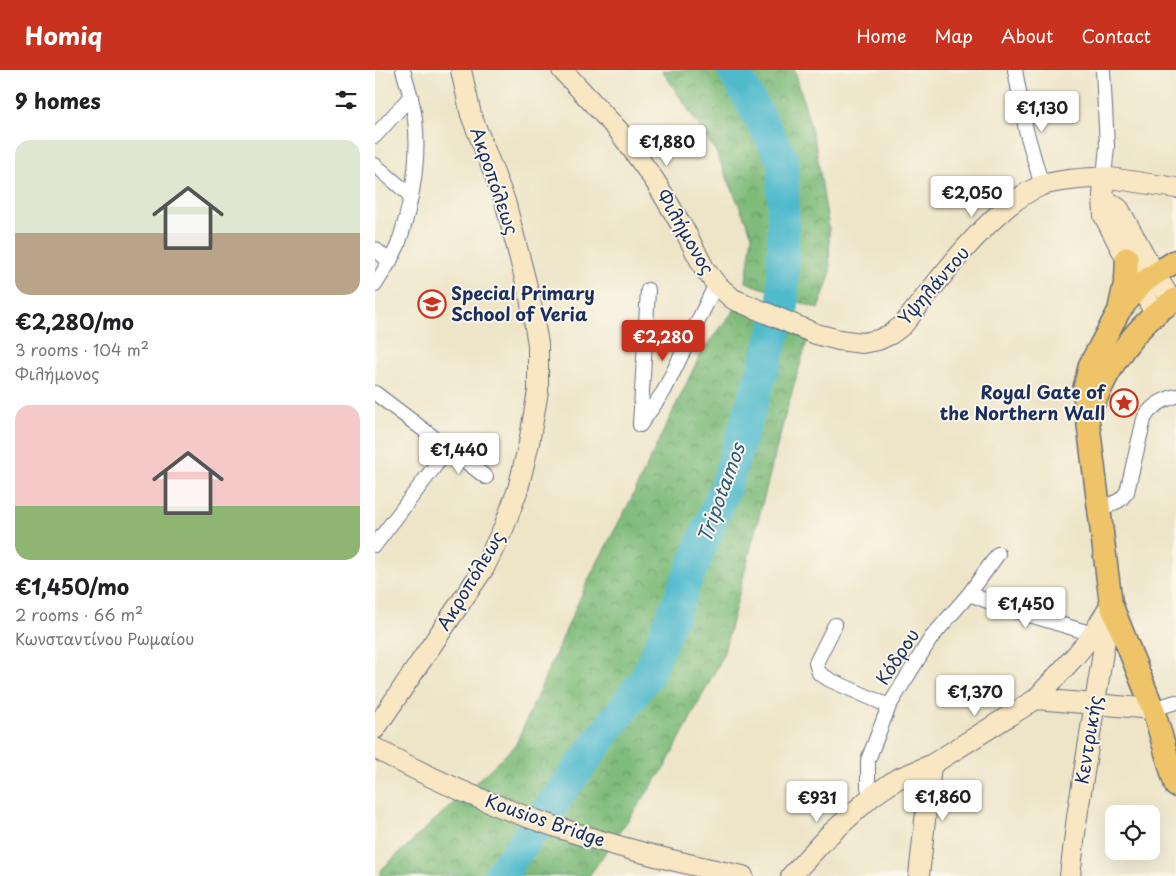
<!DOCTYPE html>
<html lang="en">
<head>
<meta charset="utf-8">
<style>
	:root { --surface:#fff; --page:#f2f2f2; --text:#202124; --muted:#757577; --accent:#c8321e }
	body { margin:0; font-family:"Playpen Sans",sans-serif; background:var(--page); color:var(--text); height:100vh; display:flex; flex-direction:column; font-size:19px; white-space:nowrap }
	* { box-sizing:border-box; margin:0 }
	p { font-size:16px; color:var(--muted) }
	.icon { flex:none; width:28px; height:28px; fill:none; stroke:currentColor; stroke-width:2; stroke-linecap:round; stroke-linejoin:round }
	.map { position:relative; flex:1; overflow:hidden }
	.drawer { display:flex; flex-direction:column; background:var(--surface); width:375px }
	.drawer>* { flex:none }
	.controls { position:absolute; left:730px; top:735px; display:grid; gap:10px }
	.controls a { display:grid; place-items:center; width:55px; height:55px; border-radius:10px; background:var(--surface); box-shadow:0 5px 20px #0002; font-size:25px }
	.price { position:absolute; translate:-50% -42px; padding:0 11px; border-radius:5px; background:#fff; color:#222; font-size:16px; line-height:32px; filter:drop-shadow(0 1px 2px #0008) }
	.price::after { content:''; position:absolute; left:50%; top:30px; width:15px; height:11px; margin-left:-8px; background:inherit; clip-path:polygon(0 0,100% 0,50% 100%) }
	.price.active { background:var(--accent); color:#fff }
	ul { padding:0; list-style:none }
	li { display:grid; align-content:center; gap:10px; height:265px; padding:0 15px }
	li span { display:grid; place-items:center; height:155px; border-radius:15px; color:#555 }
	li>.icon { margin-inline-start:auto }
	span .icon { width:90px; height:90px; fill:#fffc; stroke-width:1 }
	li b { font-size:21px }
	h2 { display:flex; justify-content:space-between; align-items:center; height:60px; padding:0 15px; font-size:21px }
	header { display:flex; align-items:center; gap:30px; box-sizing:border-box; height:70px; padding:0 25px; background:var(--accent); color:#fff }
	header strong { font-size:24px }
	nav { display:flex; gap:28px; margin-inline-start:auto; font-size:18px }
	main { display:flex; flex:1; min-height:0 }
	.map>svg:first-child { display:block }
	.forest { fill:url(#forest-crowns); stroke:#4d756c }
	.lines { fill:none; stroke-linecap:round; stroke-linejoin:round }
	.river { stroke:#4fbacc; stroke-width:32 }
	.street-casing { stroke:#656f83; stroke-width:16 }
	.secondary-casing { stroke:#656f83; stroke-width:22 }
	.primary-casing { stroke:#656f83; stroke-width:25 }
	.street { stroke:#fff; stroke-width:14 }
	.secondary { stroke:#f9e7c3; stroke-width:20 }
	.primary { stroke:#efc469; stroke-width:22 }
	.labels { text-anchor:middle; stroke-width:4; stroke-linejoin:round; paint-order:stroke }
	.street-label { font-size:18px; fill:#1b2f5e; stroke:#fbf7ec }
	.poi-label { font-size:18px; font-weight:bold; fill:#1b2f5e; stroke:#fbf7ec; text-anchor:start }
	.water-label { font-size:19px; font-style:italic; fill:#2b597f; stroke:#fbf7ec }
</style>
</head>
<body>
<header>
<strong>Homiq</strong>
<nav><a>Home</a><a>Map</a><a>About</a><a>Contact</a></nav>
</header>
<main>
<section class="drawer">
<h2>9 homes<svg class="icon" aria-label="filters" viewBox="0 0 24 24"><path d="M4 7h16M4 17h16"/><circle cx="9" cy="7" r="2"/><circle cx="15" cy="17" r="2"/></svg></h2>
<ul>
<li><span style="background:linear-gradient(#dfe7d0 60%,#b9a48a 0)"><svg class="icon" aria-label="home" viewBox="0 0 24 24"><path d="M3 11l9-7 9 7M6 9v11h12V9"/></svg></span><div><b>€2,280/mo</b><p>3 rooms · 104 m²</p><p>Φιλήμονος</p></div></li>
<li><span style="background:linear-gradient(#f6c9c9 65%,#8fb573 0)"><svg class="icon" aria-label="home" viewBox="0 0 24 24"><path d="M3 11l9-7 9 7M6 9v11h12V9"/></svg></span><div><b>€1,450/mo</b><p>2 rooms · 66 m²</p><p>Κωνσταντίνου Ρωμαίου</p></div></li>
</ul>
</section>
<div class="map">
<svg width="801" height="806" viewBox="0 0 801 806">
	<defs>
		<pattern id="forest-crowns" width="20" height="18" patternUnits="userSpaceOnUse" patternTransform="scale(1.25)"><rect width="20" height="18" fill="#7fbb7a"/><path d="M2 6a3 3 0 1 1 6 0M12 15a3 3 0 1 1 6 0" fill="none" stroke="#679867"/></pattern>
	</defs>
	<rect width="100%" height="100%" fill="#fbf7ec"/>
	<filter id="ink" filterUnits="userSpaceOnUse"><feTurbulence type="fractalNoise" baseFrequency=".02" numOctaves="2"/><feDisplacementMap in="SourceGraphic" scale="10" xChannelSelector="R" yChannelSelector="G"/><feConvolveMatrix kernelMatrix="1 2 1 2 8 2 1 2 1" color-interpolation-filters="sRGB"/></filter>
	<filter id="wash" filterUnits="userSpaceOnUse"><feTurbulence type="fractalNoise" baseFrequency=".0096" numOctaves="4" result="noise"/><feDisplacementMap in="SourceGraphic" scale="20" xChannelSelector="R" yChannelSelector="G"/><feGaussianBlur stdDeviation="1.12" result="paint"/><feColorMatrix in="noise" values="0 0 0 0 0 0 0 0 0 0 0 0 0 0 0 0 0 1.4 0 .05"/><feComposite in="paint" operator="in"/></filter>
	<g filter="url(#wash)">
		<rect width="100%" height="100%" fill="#eee5c8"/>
		<!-- forest -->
		<path class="forest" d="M287,0h133l21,77 13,82 1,46 -12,34 -72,-27 6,-47 -37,-85z
			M360,239l73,29 -22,74 -63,244 -58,111 -76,109h-209l2,-7 133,-123 73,-166 40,-75 74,-154z"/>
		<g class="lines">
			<!-- river -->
			<path class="river" d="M124,806l148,-200 78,-188 58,-182v-146l-50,-90"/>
		</g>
	</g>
	<g filter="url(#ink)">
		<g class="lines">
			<!-- street casing -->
			<g class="street-casing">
				<path id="street" d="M640,0l11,60 16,56
					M728,0l4,76 -3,31
					M0,66l36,-40
					M0,95l36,31
					M0,179l15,13
					M0,215c8,-13 17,-26 23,-40 13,-39 22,-85 17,-126 -2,-17 -7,-33 -12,-49
					M273,220l-8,135 24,-34 52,-107
					M0,323l111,84
					M724,440l21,-10 7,-8 17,-73c6,-13 18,-19 32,-23
					M0,475l73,-96
					M594,524l37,14 87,26
					M460,555l-19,38 3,10 11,7 59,26
					M778,639l23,-7
					M496,727l-3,-10v-27l21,-54 42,-68 38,-44 29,-40"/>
			</g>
			<!-- secondary casing -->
			<g class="secondary-casing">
				<path id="secondary" d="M187,0l56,60 37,51 31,52 18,35 12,16 17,15 83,35 23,6 23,3 16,-3 13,-6 12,-9c32,-40 92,-123 140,-140 19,-6 41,-6 61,-8l-1,21 1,18 51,98
					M729,107l72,11
					M728,128l16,11 36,65 17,27
					M661,629l117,10
					M0,659l109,-161 20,-41 14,-38 11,-46 9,-52v-47l-8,-46 -25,-97 -34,-86 -10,-45
					M0,678c114,64 241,102 368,128
					M416,806l36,-39 44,-40 26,-18 34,-14 105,-66 41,-45 16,-20 18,-30
					M544,806l12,-111
					M695,806l7,-59 32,-203"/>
			</g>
			<!-- primary casing -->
			<g class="primary-casing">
				<path id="primary" d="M801,191l-21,13 -15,11 -21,26 -29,54 -6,25 27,214 42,105 23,77
					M745,236l6,-27 1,-21
					M715,342c19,-46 43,-86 86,-113"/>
			</g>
			<!-- street -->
			<use href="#street" class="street"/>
			<!-- secondary -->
			<use href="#secondary" class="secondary"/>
			<!-- primary -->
			<use href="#primary" class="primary"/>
		</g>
	</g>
	<!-- icons -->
	<defs>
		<g id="school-ring" transform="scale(1.4375)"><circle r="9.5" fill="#fbf7ec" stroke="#c8321e" stroke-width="1.5"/><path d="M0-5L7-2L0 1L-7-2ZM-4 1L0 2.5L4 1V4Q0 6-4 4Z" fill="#c8321e"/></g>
		<g id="sight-ring" transform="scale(1.4375)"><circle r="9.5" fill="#fbf7ec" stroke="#c8321e" stroke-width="1.5"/><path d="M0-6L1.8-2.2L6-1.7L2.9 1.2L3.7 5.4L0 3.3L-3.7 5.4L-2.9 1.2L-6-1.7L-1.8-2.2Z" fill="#c8321e"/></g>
	</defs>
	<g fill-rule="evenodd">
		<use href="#school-ring" x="57" y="234"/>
		<use href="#sight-ring" x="749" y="333"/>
	</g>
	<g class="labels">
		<!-- street labels -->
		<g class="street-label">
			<text transform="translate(119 111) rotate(71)" y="6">Ακροπόλεως</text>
			<text transform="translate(310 162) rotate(60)" y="6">Φιλήμονος</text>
			<text transform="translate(559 216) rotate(-49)" y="6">Υψηλάντου</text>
			<text transform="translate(96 511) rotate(-59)" y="6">Ακροπόλεως</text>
			<text transform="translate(523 587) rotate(-57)" y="6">Κόδρου</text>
			<text transform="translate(714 670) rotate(-81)" y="6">Κεντρικής</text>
			<text transform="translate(170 751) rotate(19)" y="6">Kousios Bridge</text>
		</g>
		<!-- poi labels -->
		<g class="poi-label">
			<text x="76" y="230">Special Primary<tspan x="76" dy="21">School of Veria</tspan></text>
			<text x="730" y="329" text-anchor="end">Royal Gate of<tspan x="730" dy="21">the Northern Wall</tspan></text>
		</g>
		<!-- water labels -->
		<g class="water-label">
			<text transform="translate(346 423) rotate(-70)" y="7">Tripotamos</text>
		</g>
	</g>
</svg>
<div class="controls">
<a><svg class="icon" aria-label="locate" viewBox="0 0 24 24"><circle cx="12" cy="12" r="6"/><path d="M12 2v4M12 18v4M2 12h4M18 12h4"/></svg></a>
</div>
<b class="price" style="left:667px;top:63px">€1,130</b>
<b class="price" style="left:292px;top:97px">€1,880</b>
<b class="price" style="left:597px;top:148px">€2,050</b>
<b class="price active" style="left:288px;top:292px">€2,280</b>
<b class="price" style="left:84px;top:405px">€1,440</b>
<b class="price" style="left:651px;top:559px">€1,450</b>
<b class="price" style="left:600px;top:647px">€1,370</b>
<b class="price" style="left:568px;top:752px">€1,860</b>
<b class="price" style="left:442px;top:753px">€931</b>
</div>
</main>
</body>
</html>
